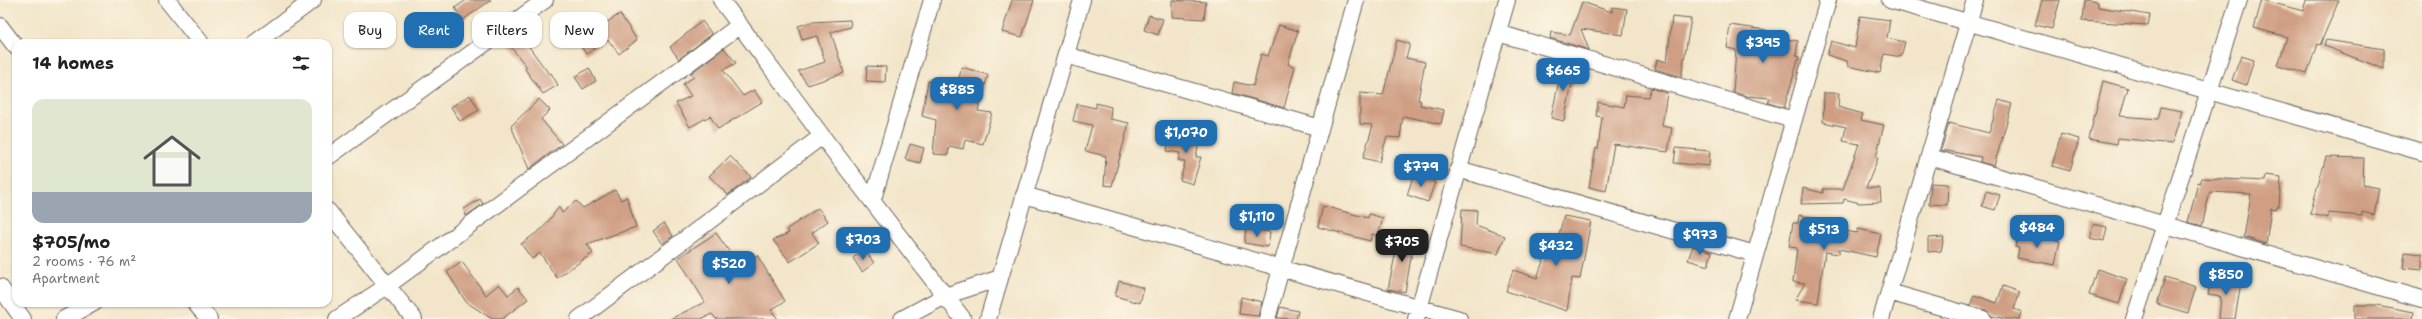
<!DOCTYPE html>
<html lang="en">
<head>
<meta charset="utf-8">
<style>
	:root { --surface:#fff; --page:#f2f2f2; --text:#222; --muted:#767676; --line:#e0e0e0; --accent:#1f6fb2 }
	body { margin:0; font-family:"Shantell Sans",sans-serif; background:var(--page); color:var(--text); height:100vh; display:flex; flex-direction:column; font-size:15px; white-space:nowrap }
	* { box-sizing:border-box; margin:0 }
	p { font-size:13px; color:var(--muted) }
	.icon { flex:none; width:22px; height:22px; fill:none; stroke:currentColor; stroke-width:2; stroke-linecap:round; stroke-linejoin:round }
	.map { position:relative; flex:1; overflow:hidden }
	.sheet { position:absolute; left:12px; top:39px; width:320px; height:268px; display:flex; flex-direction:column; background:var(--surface); border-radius:12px; box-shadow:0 1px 3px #0004 }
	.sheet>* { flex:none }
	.hud { position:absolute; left:344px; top:12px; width:380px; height:36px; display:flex; gap:8px }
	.price { position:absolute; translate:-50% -34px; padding:0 9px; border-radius:8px; background:var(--accent); color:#fff; font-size:13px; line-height:26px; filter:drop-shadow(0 1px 2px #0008) }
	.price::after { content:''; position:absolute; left:50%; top:24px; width:12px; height:9px; margin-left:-6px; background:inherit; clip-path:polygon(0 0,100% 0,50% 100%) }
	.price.selected { background:#222; color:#fff }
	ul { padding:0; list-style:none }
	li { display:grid; align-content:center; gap:8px; height:212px; padding:0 20px }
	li+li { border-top:1px solid var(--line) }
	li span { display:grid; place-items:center; height:124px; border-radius:12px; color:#555 }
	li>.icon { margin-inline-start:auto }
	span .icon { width:72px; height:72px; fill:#fffc; stroke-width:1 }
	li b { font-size:17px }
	h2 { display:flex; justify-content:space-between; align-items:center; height:48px; padding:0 20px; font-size:17px }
	.tag { padding:0 14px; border-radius:12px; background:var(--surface); box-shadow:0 1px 3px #0004; font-size:14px; line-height:36px }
	.tag.selected { background:var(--accent); color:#fff }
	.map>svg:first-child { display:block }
	.building { fill:#cf9e83 }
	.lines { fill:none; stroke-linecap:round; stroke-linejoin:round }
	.street-casing { stroke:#676259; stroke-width:18 }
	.street { stroke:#fff; stroke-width:16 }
</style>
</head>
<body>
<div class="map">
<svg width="2422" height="319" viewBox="0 0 2422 319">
	<rect width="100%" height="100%" fill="#fcf5e5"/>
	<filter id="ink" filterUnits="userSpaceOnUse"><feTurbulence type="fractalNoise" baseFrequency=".025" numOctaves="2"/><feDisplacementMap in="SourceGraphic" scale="8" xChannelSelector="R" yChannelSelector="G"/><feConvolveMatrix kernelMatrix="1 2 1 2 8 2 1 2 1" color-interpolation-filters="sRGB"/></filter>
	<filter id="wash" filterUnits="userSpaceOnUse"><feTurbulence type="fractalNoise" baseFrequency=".012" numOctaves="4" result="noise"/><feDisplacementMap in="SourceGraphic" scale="16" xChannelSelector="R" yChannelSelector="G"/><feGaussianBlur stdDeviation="0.9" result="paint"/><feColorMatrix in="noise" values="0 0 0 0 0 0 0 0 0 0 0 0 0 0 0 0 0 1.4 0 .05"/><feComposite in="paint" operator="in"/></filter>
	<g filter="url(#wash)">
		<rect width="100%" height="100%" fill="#f2e5c9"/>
		<g id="blocks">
			<!-- building -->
			<path class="building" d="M466,0h25l-28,20 -8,-12z
				M1012,0h22l-12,37 -20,-5z
				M1172,0l34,2 -2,17 -32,-2z
				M2042,0h18l-8,29 -17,-4z
				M2084,0l14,2v5l52,8 -2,10 -66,-4z
				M2262,0l41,11 3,-11h33l-19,45 -3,-1 -10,30 -29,-9 9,-28 -33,-9z
				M1582,2l30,10v-5l15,2 -4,26 -42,-6 8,21 -39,-12 1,-6 19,3z
				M620,14l17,26 -18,14 -11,-14 -22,14 -9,-13z
				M1149,15l14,4 -5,16 -14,-5z
				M1860,16l30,4 -3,18 18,4 -4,15 -17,-3 -4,19 -32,-7 -1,-5 -20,-6 4,-14 24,7z
				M1672,17l19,2 -10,58 -26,-8 2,-10 10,3z
				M850,20l1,7 -20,5 13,41 -36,12 -10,-14 27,-9 -8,-26 -15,4 -4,-14 14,-4z
				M702,21l10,13 -33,25 -9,-12z
				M1279,25l19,6 -10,33 7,3 -11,41 -52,-15 2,-11 19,4 8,-32 7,2z
				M1730,25l36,5v2l16,3 -1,3 17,3 -2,15 3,1 -15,51 -16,-5 2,-5 -24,-2 -13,-4 3,-42 -9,-2z
				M521,36l28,38 2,-1 7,12 -15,9 -18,-25 2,-2 -17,-21z
				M1397,40l13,4 -4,14 19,4 -7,38 3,1 -1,4 24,5 -3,14 -38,-8 -3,22 -13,-1 -8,25 -16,-4 10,-33 -13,-1v-31l23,2z
				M2326,40l58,9v20l-60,-23z
				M724,48l12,15 -13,7 20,26 11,-6 8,12 -44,27 -8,-13 -20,11 -14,-24 15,-7 -8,-12 11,-7 -3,-4z
				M2241,56l13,4 -8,25 -14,-5z
				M1563,62l13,4 -12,55 -13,-3z
				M867,66l19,1 -1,15 -19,-1z
				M962,67l26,8 -10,36 14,2 -9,31 -18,-4 -2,9 -14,-3 -1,9 -15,-1 3,-34 -14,-4 6,-35 29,4z
				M589,68l7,13 -13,8 -8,-12z
				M2103,81l25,7 -8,28 38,3 3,-12 21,4 -10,33 -54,-6 -1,6 -28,-5z
				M1651,88l16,5 -5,33 10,2 -4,24 -54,-8 -8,47 -17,-4 7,-39 2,1 4,-32 -6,-1 2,-14 26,5 2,-12 22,2z
				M1824,93h15l-1,14 25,7 -2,6 23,5 -8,32 2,1 -12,30h14l1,14 -21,1 -16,-4 -1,4 -42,1 2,-16 20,5v-4h20l16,-45 -16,-3 3,-14 -23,-5z
				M470,95l9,15 -19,11 -9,-14z
				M539,99l11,11 -9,9 21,25 -33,25 -18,-43z
				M1999,100l13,4 -18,62 -14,-4 1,-5 -40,-7 8,-27 40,10z
				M1096,103l15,4 -1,12 19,4 -17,63 -8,-1 2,-29 -21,-5 7,-26 -19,-4 4,-17 19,4z
				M1170,131l30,6 -4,20h5l-8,27 -13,-4 5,-18 -7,-2 2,-7 -13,-2z
				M2061,134l18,5 -9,32 -18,-5z
				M910,144l14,4 -4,15 -15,-4z
				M1676,148l34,3 -1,15 -35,-3z
				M730,156l21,21 -23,18 -19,-19z
				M2326,157l38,1 -1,27 16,3 -5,27 -12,-3v4l-34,-3v5l-18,-4z
				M1414,174l21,8 -7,20 -21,-7z
				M2266,175l15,2 -2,29h-2l-1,3 -5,-1 -5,36 -22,-7 7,-43 -41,-2 -8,34 -14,-4 10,-39 2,1 2,-6 63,3z
				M1931,183l17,1 -1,21 -18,-1z
				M615,190l6,10 6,-3 9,30 -49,17 6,9 -36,25 -17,-25 -8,6 -11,-15 22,-16 16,-21 3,6 14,-12 7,7z
				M1986,191l14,4 -5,15 -13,-4z
				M480,199l3,5 -17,12 -2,-7z
				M1323,206l45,12 1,-4 14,4 -5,18 -6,-2 -2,7 -52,-14z
				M818,208l10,13 -16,12 7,10 -29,19 -17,-22 16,-7 -2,-4z
				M1462,209l15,1 -1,15 29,11 -7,18 -38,-7z
				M1799,215l24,5 -2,7 36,6 1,-4 23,5 -5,23 -37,-8v5l-14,-2 -7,51 -23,-3 10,-17 -12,-1 4,-34 -8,-1 4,-24h5z
				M1564,216l27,5 -11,58 -8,-1 -5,33 -61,-20 7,-21 24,8 10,-28 7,2z
				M664,223l9,13 -11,8 -9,-13z
				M2093,224l14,3 -3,14 -15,-3z
				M1246,229l24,3 -2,15 -24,-4z
				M1400,232l15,3 -10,57 -17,-3z
				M2020,232l23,9v-3l17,3 -5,24 -38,-7 2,-10 -4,-1z
				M716,233l25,35 16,-13 28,46 -14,9 7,9h-62l-4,-5 -11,5h-31l35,-17 -27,-44z
				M1944,237l-3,14 -13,1v-14z
				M1693,246l19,6 -4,14 -20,-6z
				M865,250l9,13 -12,9 -9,-14z
				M2405,252l17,2v16l-19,-2z
				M462,262l24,33 13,-11 9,11 10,-8 10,12 -26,20h-10l-26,-17 -19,-30z
				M2097,269l30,10 -8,25 -30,-9z
				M2165,277l31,10 -8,26 -31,-9z
				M2211,277l30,5 -6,37h-16l2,-22 -13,-2z
				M1119,281l25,7 -4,15 -25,-7z
				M2003,286l17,6 -6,17 8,3 -2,7h-15l-13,-3 -6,-6 -16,-4 4,-11 23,8z
				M1241,297l21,5 -4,14 -19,-2z
				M2355,305h22l37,7 -1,7h-58z
				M1280,307l18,4 -2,8 -19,-1z"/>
		</g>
	</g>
	<g filter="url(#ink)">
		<use href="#blocks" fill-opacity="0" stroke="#676259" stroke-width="1"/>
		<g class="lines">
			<!-- street casing -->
			<g class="street-casing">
				<path id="street" d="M167,0l34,43
					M721,0l101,136 141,183
					M1890,0l532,152
					M0,26l16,21
					M1498,33l295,87
					M255,43l58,-43
					M1066,55l254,73
					M328,157l217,-157
					M1930,157l492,142
					M1458,169l297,85
					M1024,195l435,124
					M873,199l59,-199
					M328,211l86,108
					M0,287l23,32
					M1889,292l94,27
					M195,303l14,16
					M64,319l30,-16
					M337,319l50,-33 353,-261
					M579,319l243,-183
					M902,319l43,-23 55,-18
					M988,319l94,-319
					M1267,319l89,-319
					M1416,319l91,-319
					M1737,319l91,-319
					M1881,319l94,-319
					M2134,319l105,-319"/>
			</g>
			<!-- street -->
			<use href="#street" class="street"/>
		</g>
	</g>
</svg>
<b class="price" style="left:1763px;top:64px">$395</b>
<b class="price" style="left:1563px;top:92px">$665</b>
<b class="price" style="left:957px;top:111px">$885</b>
<b class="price" style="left:1186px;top:154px">$1,070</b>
<b class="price" style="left:1421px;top:188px">$779</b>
<b class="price" style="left:1257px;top:238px">$1,110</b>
<b class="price" style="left:2037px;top:249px">$484</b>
<b class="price" style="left:1824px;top:251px">$513</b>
<b class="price" style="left:1700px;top:256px">$973</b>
<b class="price" style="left:863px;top:261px">$703</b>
<b class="price selected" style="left:1402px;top:263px">$705</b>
<b class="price" style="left:1556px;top:267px">$432</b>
<b class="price" style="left:729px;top:285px">$520</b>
<b class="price" style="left:2226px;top:296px">$850</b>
<div class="hud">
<a class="tag">Buy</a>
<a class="tag selected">Rent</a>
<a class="tag">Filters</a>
<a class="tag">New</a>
</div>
<section class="sheet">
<h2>14 homes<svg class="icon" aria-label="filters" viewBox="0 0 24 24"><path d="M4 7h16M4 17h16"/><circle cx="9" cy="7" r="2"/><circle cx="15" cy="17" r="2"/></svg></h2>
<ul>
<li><span style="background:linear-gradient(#dfe7d0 75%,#9aa5b1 0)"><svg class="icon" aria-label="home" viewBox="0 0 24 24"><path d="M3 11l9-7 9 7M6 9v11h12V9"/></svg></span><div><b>$705/mo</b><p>2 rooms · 76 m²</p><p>Apartment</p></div></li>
</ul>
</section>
</div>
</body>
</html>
